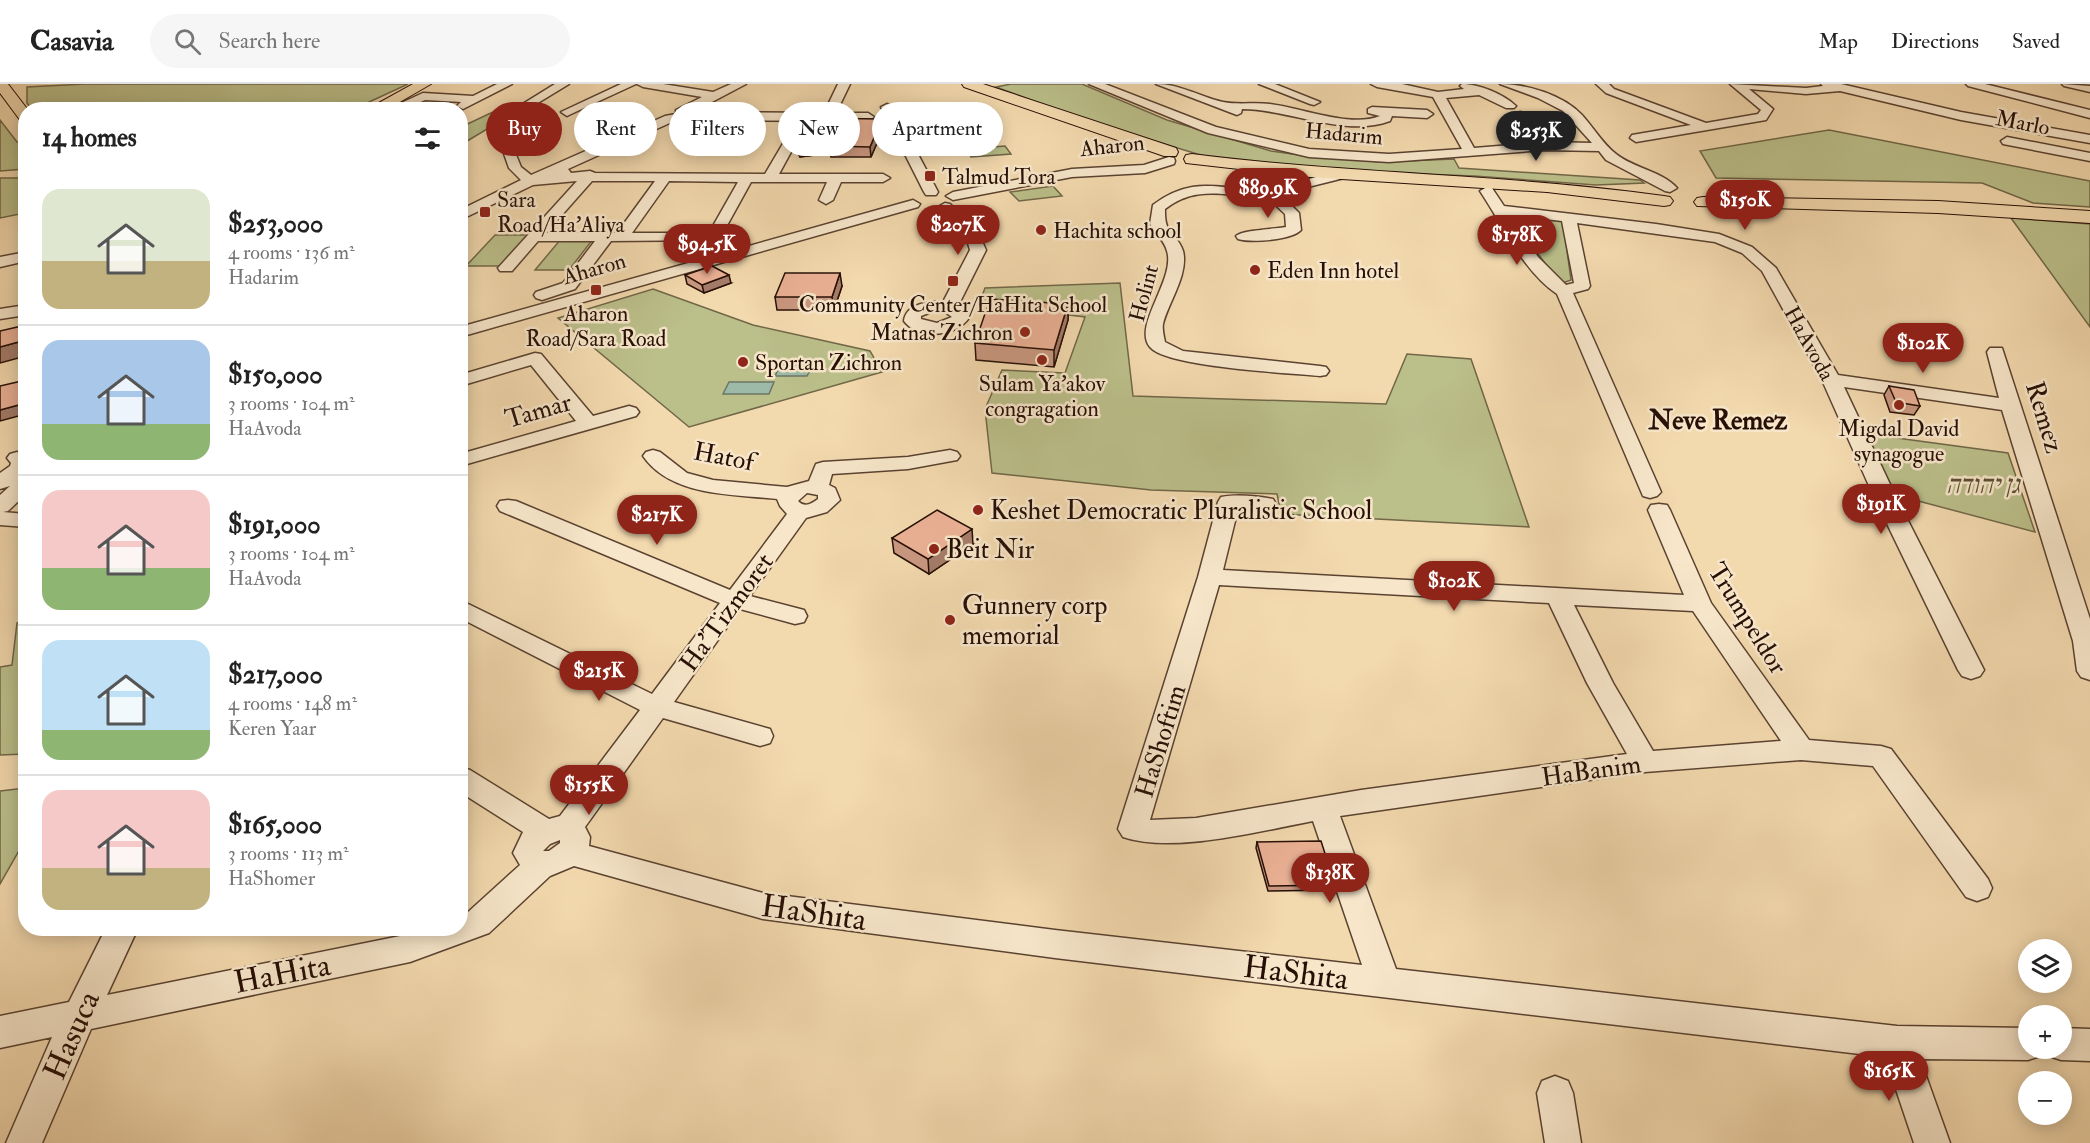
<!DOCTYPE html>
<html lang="en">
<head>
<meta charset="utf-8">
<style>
	:root { --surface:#fff; --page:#f6f6f6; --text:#222; --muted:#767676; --line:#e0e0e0; --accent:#8f2418 }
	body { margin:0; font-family:"IM FELL Double Pica","Frank Ruhl Libre",serif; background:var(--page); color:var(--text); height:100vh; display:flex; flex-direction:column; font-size:22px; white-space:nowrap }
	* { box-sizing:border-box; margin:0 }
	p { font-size:20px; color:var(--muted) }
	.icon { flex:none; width:33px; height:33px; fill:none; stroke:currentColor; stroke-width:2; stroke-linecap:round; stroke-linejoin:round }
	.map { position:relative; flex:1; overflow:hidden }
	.drawer { position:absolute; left:18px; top:18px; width:450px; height:834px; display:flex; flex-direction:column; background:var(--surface); border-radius:24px; box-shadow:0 3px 15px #0003 }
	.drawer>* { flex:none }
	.banner { position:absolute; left:486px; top:18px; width:570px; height:54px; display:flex; gap:12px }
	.controls { position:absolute; left:2018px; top:855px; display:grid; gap:12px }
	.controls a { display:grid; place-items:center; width:54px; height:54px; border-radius:50%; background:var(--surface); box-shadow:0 3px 15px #0003; font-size:30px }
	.price { position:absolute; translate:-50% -51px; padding:0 14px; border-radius:21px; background:var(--accent); color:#fff; font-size:20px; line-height:39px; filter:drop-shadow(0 2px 3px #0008) }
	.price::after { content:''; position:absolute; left:50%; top:36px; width:18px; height:14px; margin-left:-9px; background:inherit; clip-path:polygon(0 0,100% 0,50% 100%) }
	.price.on { background:#222; color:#fff }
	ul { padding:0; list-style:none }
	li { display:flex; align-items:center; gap:18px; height:150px; padding:0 24px }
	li+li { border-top:2px solid var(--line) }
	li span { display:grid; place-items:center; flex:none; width:168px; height:120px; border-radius:18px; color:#555 }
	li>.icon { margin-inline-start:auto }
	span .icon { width:72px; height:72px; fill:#fffc; stroke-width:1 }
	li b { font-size:26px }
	h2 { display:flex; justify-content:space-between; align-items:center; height:72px; padding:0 24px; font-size:26px }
	.chip { padding:0 21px; border-radius:27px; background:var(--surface); box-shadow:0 3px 15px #0003; font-size:21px; line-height:54px }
	.chip.on { background:var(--accent); color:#fff }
	header { display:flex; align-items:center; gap:36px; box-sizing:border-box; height:84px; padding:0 30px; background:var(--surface); border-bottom:2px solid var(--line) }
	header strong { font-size:28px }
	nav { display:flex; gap:33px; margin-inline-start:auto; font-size:21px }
	.search { width:420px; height:54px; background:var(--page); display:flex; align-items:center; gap:15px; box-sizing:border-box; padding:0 21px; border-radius:33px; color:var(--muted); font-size:22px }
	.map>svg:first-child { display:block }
	.green { fill:#bbbf8a; stroke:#716748; stroke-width:1.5 }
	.water { fill:#9cbaa7; stroke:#6d7667; stroke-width:1.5 }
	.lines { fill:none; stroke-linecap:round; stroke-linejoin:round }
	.minor-casing { stroke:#5a4230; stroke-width:3 }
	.major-casing { stroke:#270f06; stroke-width:2 }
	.minor { fill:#f7e6ca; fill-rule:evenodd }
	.major { fill:#f3d9ae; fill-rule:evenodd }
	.wall { fill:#ca9881; stroke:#270f06; stroke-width:1.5 }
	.shaded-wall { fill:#a47c69; stroke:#270f06; stroke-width:1.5 }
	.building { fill:#ebb196; stroke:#270f06; stroke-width:1.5 }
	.poi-dot { fill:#8f2418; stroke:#f7e6ca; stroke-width:2 }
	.labels { text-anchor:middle; stroke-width:5; stroke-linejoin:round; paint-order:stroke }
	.far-street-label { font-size:22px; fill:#270f06; stroke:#f7e6ca }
	.far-poi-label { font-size:22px; fill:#270f06; stroke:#f7e6ca; text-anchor:start }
	.street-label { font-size:26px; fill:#270f06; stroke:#f7e6ca }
	.park-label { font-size:26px; font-style:italic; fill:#5b4d34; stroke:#f7e6ca }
	.poi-label { font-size:26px; fill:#270f06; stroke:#f7e6ca; text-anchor:start }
	.neighbourhood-label { font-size:27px; font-weight:bold; fill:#270f06; stroke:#f7e6ca }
	.near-street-label { font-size:32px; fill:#270f06; stroke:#f7e6ca }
</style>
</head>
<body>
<header>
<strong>Casavia</strong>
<div class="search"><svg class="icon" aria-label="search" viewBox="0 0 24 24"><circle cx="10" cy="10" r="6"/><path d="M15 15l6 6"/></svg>Search here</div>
<nav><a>Map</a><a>Directions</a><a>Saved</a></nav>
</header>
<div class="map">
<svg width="2090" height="1059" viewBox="0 0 2090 1059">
	<rect width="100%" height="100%" fill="#f3d9ae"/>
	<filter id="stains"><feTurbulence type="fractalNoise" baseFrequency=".00333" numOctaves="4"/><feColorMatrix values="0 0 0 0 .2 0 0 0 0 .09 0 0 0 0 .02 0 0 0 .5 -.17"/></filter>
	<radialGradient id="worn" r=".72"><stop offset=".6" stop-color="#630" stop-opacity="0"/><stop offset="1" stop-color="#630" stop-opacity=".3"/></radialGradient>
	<!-- green -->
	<path class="green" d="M85,0h323l-54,25 -322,1 -5,-7v-16z
		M1011,0h71l85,36 104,31 36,5 75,6 72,-3 5,9 181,12 4,3 -48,2 -122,-9 -129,-5 -138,-14 -118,-36 -93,-34z
		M495,27l17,3 -48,29 -3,-3v-13z
		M0,36l17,22 8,1v26l-25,2z
		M1829,46l261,51v26l-57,-4 -51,-20 -266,-5 -16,-27z
		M697,47l56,1 -10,15 -58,-1z
		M1005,62l6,8 -40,3 -4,-8z
		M0,94h25v35l-25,5z
		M1053,102l9,10 -43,5 -9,-9z
		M1510,131l53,6 8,59 -11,4z
		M2011,134l79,6v103z
		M495,151h35l-28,31h-36z
		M561,155h32l-24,31h-34z
		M1120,199l13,113 253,8 21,-50 64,5 58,168 -248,-13 -4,-20 -126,-4 -159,-17 -7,-64 17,-39 63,3 20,-56 -106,-13 6,-16z
		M653,205l100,36 117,26 12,21 -193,55 -131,-109z
		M1867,350l141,19 27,79 -143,-38z
		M25,535v135l-25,1v-88l12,-2 5,-42z
		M25,704v52l-25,44v-93z"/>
	<!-- water -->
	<path class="water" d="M781,280l32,1 -6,11h-32z
		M729,298h45l-5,12h-46z"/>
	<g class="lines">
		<!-- minor casing -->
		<g class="minor-casing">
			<path id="minor" d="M497,0h15l-49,25 -6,-3 4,-4 -36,-2 -22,10h-17l37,-17 50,3z
				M555,0h14l-46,28 -4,2 -6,-4z
				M621,0h15l-65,30 -4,2 -6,-4z
				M637,0h26l50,8 18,-8h15l-53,28 131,1 14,-29h12l-14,29h32l6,4 -6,4 -180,-1 -16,2 -104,47 3,4 19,-2 5,2 170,1 26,-44 6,-4 6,4 -24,44h104l7,4 -7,4h-42l-8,18 -7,4 -7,-4 8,-18h-76l-32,58 -108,1 -36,48 -33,11 -6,-2 -2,-3 2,-3 27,-9 32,-42h-57l-26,30h-12l-2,-3 79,-87 -44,4 -73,35v-10l61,-30 -12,-12 -7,-20 2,-3h8l9,22 10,8 134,-59 11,-2v-4l26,-13 -59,-10zM592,97h63l-38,52h-71zM669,97l69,1 -29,51h-77z
				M1089,0h16l111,43 93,22 80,5 73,-5 -29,-52 -56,-10 -6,-3h31l36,8 26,-3 -4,-3 2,-2c17,0 41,10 54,22l-2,2h-8l-27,-13 -33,3 28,50 61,-5 -21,-27 6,-4 4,1 24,29 44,1 -29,-32 -25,-13 -38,-14c27,0 63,11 82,31 11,12 21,29 34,39 17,14 46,17 61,34l-7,4 -5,-1 -59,-31 -7,-9 -55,-1 -155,12 -80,-5 -101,-24z
				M1156,0c25,0 44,13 67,18 15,3 32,0 47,2 32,4 80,24 110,12l-12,-3v-4l4,-2 55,3 6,4 -6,4 -35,-2 -2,5c-45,17 -101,-12 -148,-12l-1,4 -4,2z
				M1259,0h16l45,18 -6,3 -4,-1z
				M1596,0h13l5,5 92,34 52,-9 3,-4 -31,-26 76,4 17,-2 -2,-2h20l120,28 129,23v8l-129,-23 -121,-29 -34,3 -57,-5 24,20 -7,11 -130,22 -6,-4 2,-3 59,-10 -85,-32z
				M1966,0h19l105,26v8l-122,-32z
				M2062,0l28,2v6l-26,-6z
				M887,20l6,3 45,85 -2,3h-10l-2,-3 -43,-85z
				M2007,53l83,16v8l-87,-17 -2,-3z
				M1169,73l5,1 1,3 -1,3 -29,9 -73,4 -119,23 -7,-4 7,-4 119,-23 72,-4z
				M1339,87l7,4 -2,3 -64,16 19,19 2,17c-9,10 -50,13 -63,9l-2,-3c6,-6 39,-7 50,-9l-1,-13 -19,-18c-39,2 -67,-13 -101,13 -1,28 12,23 18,42 6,23 -15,52 -20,73 -1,5 1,13 2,18l18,9 137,15 6,1 3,4 -3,4 -6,1c-31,-3 -154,-9 -170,-29 -18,-21 26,-68 17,-96 -2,-9 -12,-19 -17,-27l3,-19c44,-33 70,-12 117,-17 24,-3 46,-12 69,-17z
				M1487,103l5,1 12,18 152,18 63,10 33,13 24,21 62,107 161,23 -12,-46 3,-4h12l88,271v61l-9,-3 -4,-6 -4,-30 -71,-231 -158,-23 52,110 88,173 -4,6 -9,3 -9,-3 -4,-6 -84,-173 -52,-117 -60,-109 -20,-18 -27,-11 -138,-19 13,63 -2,3 -15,4 88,199 -4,4 -7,2 -7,-2 -86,-202c-35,-24 -54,-69 -77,-103zM1510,131l52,6 12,62 -8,2 -28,-28z
				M913,116l7,4 -2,3 -458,130v-10z
				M945,119l5,1 26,24 10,22 -28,56 9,5 2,7c-13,19 -51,22 -65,3 2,-17 24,-20 39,-19l27,-52 -5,-17 -27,-26zM934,227l11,1 7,5 -15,6 -16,-4v-3z
				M26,168v9l-26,6v-10z
				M26,221v10l-26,4v-10z
				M535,269l6,1 52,62 36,-10 7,2 3,4 -3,4 -176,50v-12l116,-33 -45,-56 -71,21v-11z
				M653,366l7,2 27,21 26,7 74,7 22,-6 7,-17 7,-2 85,-5 42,-7 7,2 3,4 -3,4 -49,9 -76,5 -3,11 6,3 5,12 -13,12 -21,6 -56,78 54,14 3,6 -3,6 -9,2 -55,-15 -66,93 96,27 3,7 -3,7 -10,3 -97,-28 -78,109 5,10 -1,9 174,47 292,37 307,35 -49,-144c-53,10 -140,33 -190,16l-5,-8 80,-252 20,-75 3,-5c16,-3 36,-1 52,2l3,5 -3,5h-35l-15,61 461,25 -36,-85 3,-5 8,-1 8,1 3,5 41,93 98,137 72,6 10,3 97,130 4,9 -4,9 -11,4 -11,-4 -93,-131 -72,-6 -156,12 -305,44 56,153 501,57 131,2v20h15l-3,8 -12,4 -108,-1 30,84h-36l-29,-86 -830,-99 -292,-39 -189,-53 -24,10 -61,57 -79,29 -319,67 -49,114h-36l46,-106 -52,11v-32l69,-14 37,-74h32l-31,67 303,-61 15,-6h35v-12l7,-3 53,-48 -7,-12 10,-21 -63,-40v-25l10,3 79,49 11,-3 80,-106 -180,-92v-18l192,94 68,-91 -220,-92 -3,-5 3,-5 8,-1 8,1 214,89 57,-76 -7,-8 -3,-7c-43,-5 -106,-2 -134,-43l3,-4zM807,409l11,2v4c-7,5 -13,9 -20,2zM1219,501l330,18 38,80 40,71 -266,36 -165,28 -46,2zM1574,521l119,6 88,130 -128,10 -40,-68zM560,756v3l-11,8h-6l7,-7z
				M17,368l9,2v21l-3,2 3,-1v18l-18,17 -5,1 23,2v13l-26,-2v-30l10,-9 -10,3v-16l10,-7 1,-3 -4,-5 3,-4z
				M2061,944l29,1v32l-29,-1 -12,-4 -3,-8h15z
				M1555,992l13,5 5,12 8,50h-36l-8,-50 5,-12z"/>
		</g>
		<!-- major casing -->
		<g class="major-casing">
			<path id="major" d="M0,0h8l20,26h-2v12l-6,-2 -20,-27z
				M413,0h18l-45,26h-20z
				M962,0h21l193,64 2,4 -2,4h-12l-200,-69z
				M1192,70c157,20 315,20 472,42l6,1 3,4 -3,4 -6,1 -117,-14 -237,-15 -124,-14 -2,-4 2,-4z
				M1703,113l235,4 152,10v12l-152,-10 -241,-7 -3,-4 3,-4z"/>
		</g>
		<!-- minor -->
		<use href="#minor" class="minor"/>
		<!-- major -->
		<use href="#major" class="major"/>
	</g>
	<!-- wall -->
	<path class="wall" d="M882,35l1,10 -12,28h-40l-1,-4 -30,4 -5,-8 -1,-10z
		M685,191l46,8 -27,10 -17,-9z
		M842,202l-8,24h-57l-2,-13z
		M1068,220v16l-14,47 -78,-7 -1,-17z
		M1889,302l31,20 -6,9 -24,-3 -6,-17z
		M892,454l81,6 -44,30 -35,-21z
		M1257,758l78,43 -1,5 -66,1 -12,-43z"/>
	<!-- shaded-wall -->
	<path class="shaded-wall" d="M882,35l1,10 -12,28 -1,-10z
		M832,58l-2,4v7l-30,4 -1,-11z
		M840,189l2,13 -8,24 -2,-13z
		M729,191l2,8 -27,10 -2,-8z
		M1068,220v16l-14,47v-17z
		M26,256v16l-26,7v-16z
		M26,319v11l-26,7v-11z
		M972,445l1,15 -44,30 -1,-15z"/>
	<!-- building -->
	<path class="building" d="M806,34l76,1 -12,28 -40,-1 2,-4 -33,4 -5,-7z
		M712,182l17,9 -27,10 -17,-10z
		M785,189h55l-8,24h-57z
		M990,215l78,5 -14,46 -79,-7z
		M26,241v15l-26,7v-16z
		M26,296v23l-26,7v-24z
		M1889,302l25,4 6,16 -24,-4z
		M937,426l35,19 -44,30 -36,-21z
		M1321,757l14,44 -66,1 -12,-44z"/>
	<!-- markers -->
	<g class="poi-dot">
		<rect x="924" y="86" width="12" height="12" rx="3"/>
		<rect x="479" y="122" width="12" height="12" rx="3"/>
		<circle cx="1041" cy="146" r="6"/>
		<circle cx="1255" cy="186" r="6"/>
		<rect x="947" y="191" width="12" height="12" rx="3"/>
		<rect x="590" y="200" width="12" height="12" rx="3"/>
		<circle cx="1025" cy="248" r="6"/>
		<circle cx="1042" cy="276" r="6"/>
		<circle cx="743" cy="278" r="6"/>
		<circle cx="1899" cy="321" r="6"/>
		<circle cx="978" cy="426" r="6"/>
		<circle cx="934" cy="465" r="6"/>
		<circle cx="950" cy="536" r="6"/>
	</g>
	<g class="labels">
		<!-- far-street labels -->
		<g class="far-street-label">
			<text transform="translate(2023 38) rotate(11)" y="8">Marlo</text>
			<text transform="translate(1344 49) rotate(5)" y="8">Hadarim</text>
			<text transform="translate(1112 61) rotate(-6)" y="8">Aharon</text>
			<text transform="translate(594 184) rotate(-16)" y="8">Aharon</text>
			<text transform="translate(1143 209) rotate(-75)" y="8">Holint</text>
			<text transform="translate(1810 259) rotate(61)" y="8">HaAvoda</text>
		</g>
		<!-- far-poi labels -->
		<g class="far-poi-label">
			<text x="942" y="100">Talmud Tora</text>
			<text x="497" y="123">Sara<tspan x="497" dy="25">Road/Ha'Aliya</tspan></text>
			<text x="1053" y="154">Hachita school</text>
			<text x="1267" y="194">Eden Inn hotel</text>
			<text x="953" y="228" text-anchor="middle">Community Center/HaHita School</text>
			<text x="596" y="237" text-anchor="middle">Aharon<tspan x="596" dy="25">Road/Sara Road</tspan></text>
			<text x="1013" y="256" text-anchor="end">Matnas Zichron</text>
			<text x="755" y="286">Sportan Zichron</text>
			<text x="1042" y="307" text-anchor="middle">Sulam Ya'akov<tspan x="1042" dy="25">congragation</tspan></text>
			<text x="1899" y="352" text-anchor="middle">Migdal David<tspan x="1899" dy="25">synagogue</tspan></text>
		</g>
		<!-- street labels -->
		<g class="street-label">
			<text transform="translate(538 326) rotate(-16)" y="9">Tamar</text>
			<text transform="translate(2045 333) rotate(73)" y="9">Remez</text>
			<text transform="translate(724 372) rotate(11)" y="9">Hatof</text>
			<text transform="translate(726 528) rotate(-54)" y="9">Ha'Tizmoret</text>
			<text transform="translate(1748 534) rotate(58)" y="9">Trumpeldor</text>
			<text transform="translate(1160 657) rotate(-73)" y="9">HaShoftim</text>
			<text transform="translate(1591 686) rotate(-8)" y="9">HaBanim</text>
		</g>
		<!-- park labels -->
		<g class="park-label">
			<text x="1983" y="409">גן יהודה</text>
		</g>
		<!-- poi labels -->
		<g class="poi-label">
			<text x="990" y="435">Keshet Democratic Pluralistic School</text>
			<text x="946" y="474">Beit Nir</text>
			<text x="962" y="530">Gunnery corp<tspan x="962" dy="30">memorial</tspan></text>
		</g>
		<!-- neighbourhood labels -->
		<g class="neighbourhood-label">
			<text x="1718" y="345">Neve Remez</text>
		</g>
		<!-- near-street labels -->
		<g class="near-street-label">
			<text transform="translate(814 828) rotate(8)" y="11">HaShita</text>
			<text transform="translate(1296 888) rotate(7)" y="11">HaShita</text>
			<text transform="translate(282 889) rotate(-11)" y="11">HaHita</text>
			<text transform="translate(71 951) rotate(-66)" y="11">Hasuca</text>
		</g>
	</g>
	<rect width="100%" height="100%" filter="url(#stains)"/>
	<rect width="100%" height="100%" fill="url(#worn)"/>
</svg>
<div class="controls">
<a><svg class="icon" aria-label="layers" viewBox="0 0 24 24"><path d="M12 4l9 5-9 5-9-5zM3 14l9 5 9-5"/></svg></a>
<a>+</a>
<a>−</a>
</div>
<b class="price on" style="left:1536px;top:78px">$253K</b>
<b class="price" style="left:1268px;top:135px">$89.9K</b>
<b class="price" style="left:1745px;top:147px">$150K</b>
<b class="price" style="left:958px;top:172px">$207K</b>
<b class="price" style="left:1517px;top:182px">$178K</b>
<b class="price" style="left:707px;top:191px">$94.5K</b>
<b class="price" style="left:1923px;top:290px">$102K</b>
<b class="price" style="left:1881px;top:451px">$191K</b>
<b class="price" style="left:657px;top:462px">$217K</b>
<b class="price" style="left:1454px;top:528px">$102K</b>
<b class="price" style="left:599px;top:618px">$215K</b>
<b class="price" style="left:589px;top:732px">$155K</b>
<b class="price" style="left:1330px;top:820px">$138K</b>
<b class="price" style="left:1889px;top:1018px">$165K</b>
<div class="banner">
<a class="chip on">Buy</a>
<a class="chip">Rent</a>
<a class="chip">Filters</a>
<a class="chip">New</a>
<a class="chip">Apartment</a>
</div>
<section class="drawer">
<h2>14 homes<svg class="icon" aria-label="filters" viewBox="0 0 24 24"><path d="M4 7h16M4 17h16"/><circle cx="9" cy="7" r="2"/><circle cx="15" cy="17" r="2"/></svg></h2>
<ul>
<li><span style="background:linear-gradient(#dfe7d0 60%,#c2b280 0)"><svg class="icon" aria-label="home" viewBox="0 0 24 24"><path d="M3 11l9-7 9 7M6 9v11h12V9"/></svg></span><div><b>$253,000</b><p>4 rooms · 136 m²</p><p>Hadarim</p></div></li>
<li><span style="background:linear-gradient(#a9c7e8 70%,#8fb573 0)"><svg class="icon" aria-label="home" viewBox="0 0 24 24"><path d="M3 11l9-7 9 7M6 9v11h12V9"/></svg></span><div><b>$150,000</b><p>3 rooms · 104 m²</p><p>HaAvoda</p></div></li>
<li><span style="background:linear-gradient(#f6c9c9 65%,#8fb573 0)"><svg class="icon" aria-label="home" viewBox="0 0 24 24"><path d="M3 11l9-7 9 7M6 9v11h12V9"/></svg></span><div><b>$191,000</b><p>3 rooms · 104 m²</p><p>HaAvoda</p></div></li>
<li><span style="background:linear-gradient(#bfe0f5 75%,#8fb573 0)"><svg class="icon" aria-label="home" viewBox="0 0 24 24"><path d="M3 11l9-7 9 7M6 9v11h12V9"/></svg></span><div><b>$217,000</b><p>4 rooms · 148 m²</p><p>Keren Yaar</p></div></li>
<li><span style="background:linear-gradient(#f6c9c9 65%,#c2b280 0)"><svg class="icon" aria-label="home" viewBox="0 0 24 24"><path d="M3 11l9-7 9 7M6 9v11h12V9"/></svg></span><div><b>$165,000</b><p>3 rooms · 113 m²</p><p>HaShomer</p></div></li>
</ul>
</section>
</div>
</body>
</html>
